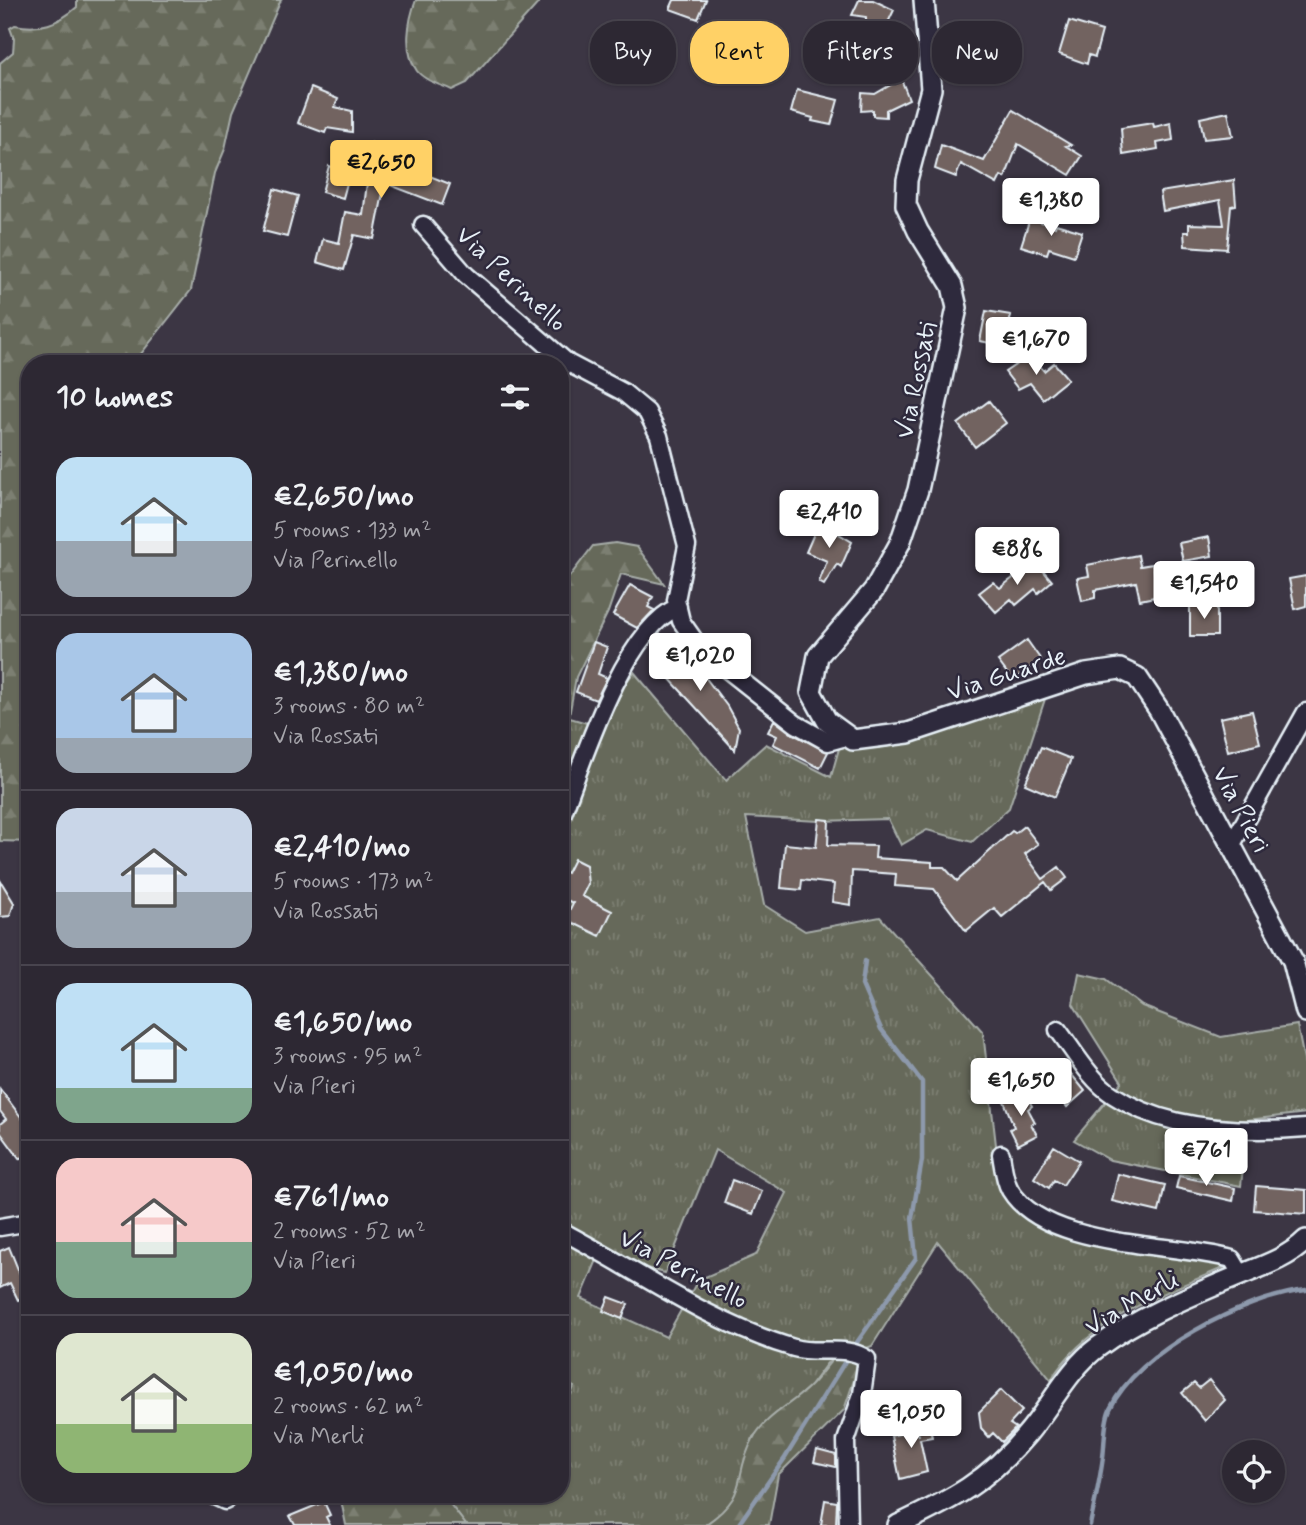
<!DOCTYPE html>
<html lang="en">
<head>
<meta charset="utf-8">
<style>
	:root { --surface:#2d2833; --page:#39343f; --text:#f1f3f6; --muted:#a7a6ac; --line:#48444e; --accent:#ffd166 }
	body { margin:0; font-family:Mynerve,sans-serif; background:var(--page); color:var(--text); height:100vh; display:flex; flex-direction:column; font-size:26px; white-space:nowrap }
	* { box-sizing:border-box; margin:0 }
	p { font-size:23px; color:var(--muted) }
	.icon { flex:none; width:38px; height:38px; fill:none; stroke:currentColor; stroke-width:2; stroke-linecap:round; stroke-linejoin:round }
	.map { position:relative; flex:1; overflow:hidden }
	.drawer { position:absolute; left:21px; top:355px; width:548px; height:1148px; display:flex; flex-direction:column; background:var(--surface); border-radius:28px; box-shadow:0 2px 5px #0004,0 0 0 2px var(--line) }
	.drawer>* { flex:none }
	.hud { position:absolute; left:590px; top:21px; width:611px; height:63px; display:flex; gap:14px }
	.fabs { position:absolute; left:1222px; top:1440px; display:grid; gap:14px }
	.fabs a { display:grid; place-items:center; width:63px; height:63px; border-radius:50%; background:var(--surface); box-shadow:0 2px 5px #0004,0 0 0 2px var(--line); font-size:35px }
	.price { position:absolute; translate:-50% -60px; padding:0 16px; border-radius:7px; background:#fff; color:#222; font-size:23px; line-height:46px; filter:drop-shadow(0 2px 4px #0008) }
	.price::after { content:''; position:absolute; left:50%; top:42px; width:21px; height:16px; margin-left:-10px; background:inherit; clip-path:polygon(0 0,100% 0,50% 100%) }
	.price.on { background:var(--accent); color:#111 }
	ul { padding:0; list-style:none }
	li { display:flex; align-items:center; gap:21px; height:175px; padding:0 35px }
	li+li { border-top:2px solid var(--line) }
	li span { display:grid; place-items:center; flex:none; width:196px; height:140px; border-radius:21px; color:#555 }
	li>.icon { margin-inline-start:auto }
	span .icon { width:84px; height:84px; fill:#fffc; stroke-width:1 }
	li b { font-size:30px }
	h2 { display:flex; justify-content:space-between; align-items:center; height:84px; padding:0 35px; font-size:30px }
	.chip { padding:0 24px; border-radius:28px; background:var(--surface); box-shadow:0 2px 5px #0004,0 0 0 2px var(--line); font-size:24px; line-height:63px }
	.chip.on { background:var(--accent); color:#111 }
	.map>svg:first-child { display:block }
	.grass { fill:url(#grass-tufts); stroke:#a7ada9; stroke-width:2; fill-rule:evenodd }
	.forest { fill:url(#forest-firs); stroke:#a7ada9; stroke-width:2 }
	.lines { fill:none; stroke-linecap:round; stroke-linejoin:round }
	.stream { stroke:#8d99ac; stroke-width:4.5 }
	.building { fill:#726460; stroke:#e8f1f8; stroke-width:2 }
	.minor-casing { stroke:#e8f1f8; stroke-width:21 }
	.tertiary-casing { stroke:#e8f1f8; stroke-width:24 }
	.minor { stroke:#2f2a3d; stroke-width:16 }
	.tertiary { stroke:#2f2a3d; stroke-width:19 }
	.labels { text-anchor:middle; stroke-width:5; stroke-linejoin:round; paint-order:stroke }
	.street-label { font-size:26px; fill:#e8f1f8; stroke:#2f2a3d }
</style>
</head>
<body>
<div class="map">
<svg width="1306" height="1525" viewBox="0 0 1306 1525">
	<defs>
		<pattern id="grass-tufts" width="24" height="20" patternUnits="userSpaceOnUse" patternTransform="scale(1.75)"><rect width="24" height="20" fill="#66695a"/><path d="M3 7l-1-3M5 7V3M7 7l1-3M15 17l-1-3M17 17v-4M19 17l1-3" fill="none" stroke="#7c7f72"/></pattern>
		<pattern id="forest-firs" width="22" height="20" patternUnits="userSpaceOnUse" patternTransform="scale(1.75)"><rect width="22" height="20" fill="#66695a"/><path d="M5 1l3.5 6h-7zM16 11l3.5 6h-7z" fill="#7c7f72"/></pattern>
	</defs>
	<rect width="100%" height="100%" fill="#3c3644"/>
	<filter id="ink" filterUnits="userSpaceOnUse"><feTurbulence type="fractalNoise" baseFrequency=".0143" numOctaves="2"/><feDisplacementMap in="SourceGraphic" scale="14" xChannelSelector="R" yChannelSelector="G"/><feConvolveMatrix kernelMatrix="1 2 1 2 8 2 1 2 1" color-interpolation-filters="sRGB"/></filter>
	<g filter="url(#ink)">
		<!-- grass -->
		<path class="grass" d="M634,672l92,108 40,-36 65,33 9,-32 24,4 21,-2 160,-48 -36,109 -37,34 -45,-12 -26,15 -13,-26 -69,2 -73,-4 18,88 41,26 75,-14 103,115 16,139 44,50 187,44c-62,27 -143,54 -179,115l-113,-138 -66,104 -45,17 -17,23 -57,51 -15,58 -17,18 -16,12h-239l-23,-30 117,-1v-73l14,-34 -14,-7v-613l10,-49 24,7zM715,1150l72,43 -31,62 -58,25 -32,57 -85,-39 18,-43 66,18z
			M1079,973l27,6 36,27 79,31 76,-12 9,45v43l-58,7 -7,66 -131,-26 -36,-20 48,-58 -49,-78z"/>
		<!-- forest -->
		<path class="forest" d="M77,0h204l-48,112 -8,37 -10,24 -24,117 -58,74h-103v158l-8,19 8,44v257l-30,-1v-778l13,-11 1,-13 -4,-11 5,-3c25,5 43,-1 62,-18z
			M416,0h125l-74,83 -15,7c-11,-5 -27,-9 -35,-19 -14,-20 -9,-50 -1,-71z
			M615,543l22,4 27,37 -43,-10 -13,38 -32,65 -16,90v-178l33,-43z
			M841,1351l17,2 -3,24 -11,33 -66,65 -9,50h-64c47,-33 26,-45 48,-86 11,-22 39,-35 56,-52 12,-11 19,-25 32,-36z
			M340,1495h103l23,30h-120z"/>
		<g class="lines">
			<!-- stream -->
			<path class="stream" d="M853,1348l63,-90 -4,-40 10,-58v-78l-41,-53 -19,-44 3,-24
				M738,1525l47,-67 64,-103
				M1090,1525c5,-23 10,-45 13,-68 2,-15 1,-35 7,-48 27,-58 135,-112 196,-119"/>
		</g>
		<!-- building -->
		<path class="building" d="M674,0h32l-8,19 -28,-10z
			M859,0h14l21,10 -9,19 -11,-5 -9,21 1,-28 -14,-2z
			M1069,21l33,10 -7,26 -6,-2 -2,9 -28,-10z
			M961,30l37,5 -4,28 -11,-1v8l-29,-4 1,-22 4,-1z
			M901,79l8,20 -23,11v7l-13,-1v-6l-12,1 1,-18 13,1z
			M311,88l27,11 -3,8 17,4v21l-25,-4 -2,5 -27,-10z
			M797,90l41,10 -7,25 -19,-4 1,-3 -22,-6z
			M1013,110l58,35 -5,1 16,10 -12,19 -52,-31 -13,34 -4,-2 -4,8 -36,-20 -5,13 -21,-8 6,-24 43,16z
			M1228,112l5,24 -29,3 -4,-21z
			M1153,123l1,4 17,-4 2,17 -16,3 1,6 -35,6 -2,-27z
			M372,143l54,21 -4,9 28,11 -8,21 -57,-22 -11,56 -20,-4 -10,35 -27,-8 6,-23 16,4 6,-31 18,3z
			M329,166l21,6 -7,26 -21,-6z
			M1234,180l2,25 -5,1 -4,43 -42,-3 -1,-14h5v-8l35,1 -4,-25 -57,11 -3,-19z
			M274,189l24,7 -11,41 -24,-6z
			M1030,218l25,9 1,-3 26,8 -8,24 -25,-8 -2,6 -26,-8z
			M986,311l25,4 -6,31 -25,-5z
			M1030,355l14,16 10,-8 14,16 -25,20 -13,-16 -12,6 -13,-17z
			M989,401l17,22 -31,24 -17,-23z
			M826,526l26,16 -11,25 -4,-3 -13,21 -5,-3 8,-21 -21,-9 10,-23 6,4z
			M1209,537l3,19 -29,5 -4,-18z
			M1138,555l2,11 13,-2 6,32 -19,4 -4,-18 -41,8v8l-13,3 -5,-23 12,-2 -2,-11z
			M1035,561l17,20 -14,12 -3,-4 -19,16 -5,-6 -15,13 -17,-19 14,-11 7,6z
			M1306,576v30l-11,3 -6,-30z
			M630,585l23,12 -5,10 6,3 -17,18 -24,-13z
			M1190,606h27v30h-27z
			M1027,640l14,20 -28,21 -15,-20z
			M594,642l13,5 -9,27 9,4 -11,22 -20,-8z
			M680,644l47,62 12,22 -4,22 -78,-85z
			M1252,711l8,32 -32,8 -8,-33z
			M774,720l17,13 37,19 -8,16 -47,-24 4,-8 -9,-4z
			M1041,747l30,12 -16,38 -30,-13z
			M819,819l10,1 -1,25 48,1 -1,12 57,4v5h12l13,14 55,-50 3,2 9,-7 14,18 -13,10 18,25 16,-12 8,11 -16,12 -6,-8 -43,35 -8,-9 -28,23 -32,-42 -39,-3 1,-12 -44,-3 -1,34 -19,-3 2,-18 -32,-4 -1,10 -20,-2 4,-44 31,3z
			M574,859l12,6 2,19 -6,12 30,15 -12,25 -35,-17 8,-16 -13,-6v-27l7,3z
			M0,880l14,23 -4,13 -10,1z
			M1067,1069l18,22 -18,16 -19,-23z
			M0,1089l30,40v23l-10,7 -20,-27v-8l6,-5 -6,-8z
			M1024,1091l8,15 -4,3 7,13 -4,2 6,11 -19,10 -8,-16 4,-2 -10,-26z
			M1054,1146l25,15 -16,24 -9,-5 -5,8 -15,-10z
			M1118,1174l47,11 -6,27 -47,-11z
			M1179,1176l56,12 -2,13 -57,-13z
			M732,1180l30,11 -9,23 -29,-11z
			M1256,1186l50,4v24l-52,-4z
			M9,1247l19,47 -10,6 -8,-17 -10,5v-37z
			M609,1297l19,7 -6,15 -19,-8z
			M1209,1380l16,20 -20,21 -23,-28 12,-10 5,5z
			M1001,1390l21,21 -12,13 6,4 -14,14 -9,-9 -4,4 -8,-9 -2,-16z
			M928,1419l4,18 -12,2 7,33 -27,7 -9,-43 26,-6 2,6 -3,-15z
			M817,1450l19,5v12l-22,-5z
			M825,1500l12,2 -1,23h-15z
			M324,1502l6,13 -4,2 4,8h-35l-5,-9z"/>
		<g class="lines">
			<!-- minor casing -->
			<g class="minor-casing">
				<path id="minor" d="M423,225l43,50 102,88 55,29 24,20 12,24 28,110 -11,54 5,21 19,27 96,76 32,18 18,-5
					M560,821c21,-55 63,-191 118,-214
					M1231,846l75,-134
					M1058,1030c16,21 32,50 55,65 54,36 131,38 193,33
					M1001,1154c2,12 3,25 9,36 36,59 161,52 222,69l9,15
					M0,1227l30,-5
					M560,1230c77,40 150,94 234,118 23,7 52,-4 73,11l-5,35 -16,47 2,84
					M210,1494l15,7"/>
			</g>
			<!-- tertiary casing -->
			<g class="tertiary-casing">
				<path id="tertiary" d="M924,0l7,89 -24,91 -1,25 12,26 34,55 5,22 -39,182 -18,53 -26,47 -56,66 -7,36 16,29 26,19 55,-7 178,-59 34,-5 17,8 22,33 134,251 13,51
					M898,1525c55,-26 89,-43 129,-91 24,-28 41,-65 71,-87 38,-28 85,-48 128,-66 27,-12 59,-20 80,-41"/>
			</g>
			<!-- minor -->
			<use href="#minor" class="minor"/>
			<!-- tertiary -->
			<use href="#tertiary" class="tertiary"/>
		</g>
	</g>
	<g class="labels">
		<!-- street labels -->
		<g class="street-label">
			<text transform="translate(512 278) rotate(43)" y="9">Via Perinello</text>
			<text transform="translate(915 380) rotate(-78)" y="9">Via Rossati</text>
			<text transform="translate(1006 673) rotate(-18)" y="9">Via Guarde</text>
			<text transform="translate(1242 809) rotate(62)" y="9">Via Pieri</text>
			<text transform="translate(684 1268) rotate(28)" y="9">Via Perinello</text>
			<text transform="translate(1131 1302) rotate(-30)" y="9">Via Merli</text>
		</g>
	</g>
</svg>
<div class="fabs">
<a><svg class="icon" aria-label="locate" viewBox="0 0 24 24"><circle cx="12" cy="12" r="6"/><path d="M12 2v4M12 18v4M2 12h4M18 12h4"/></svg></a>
</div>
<b class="price on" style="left:381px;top:200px">€2,650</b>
<b class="price" style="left:1051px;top:238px">€1,380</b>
<b class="price" style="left:1036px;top:377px">€1,670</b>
<b class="price" style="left:829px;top:550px">€2,410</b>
<b class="price" style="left:1017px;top:587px">€886</b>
<b class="price" style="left:1204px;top:621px">€1,540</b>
<b class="price" style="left:700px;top:693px">€1,020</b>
<b class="price" style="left:1021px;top:1118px">€1,650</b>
<b class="price" style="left:1206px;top:1188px">€761</b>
<b class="price" style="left:911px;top:1450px">€1,050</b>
<div class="hud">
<a class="chip">Buy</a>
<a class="chip on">Rent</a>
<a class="chip">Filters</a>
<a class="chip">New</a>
</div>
<section class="drawer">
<h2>10 homes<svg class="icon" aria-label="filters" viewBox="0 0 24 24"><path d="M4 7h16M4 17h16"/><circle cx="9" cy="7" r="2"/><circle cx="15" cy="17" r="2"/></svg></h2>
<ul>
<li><span style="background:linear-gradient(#bfe0f5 60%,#9aa5b1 0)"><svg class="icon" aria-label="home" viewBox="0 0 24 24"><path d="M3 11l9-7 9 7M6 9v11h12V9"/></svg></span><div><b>€2,650/mo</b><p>5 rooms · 133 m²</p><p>Via Perinello</p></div></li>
<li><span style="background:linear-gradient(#a9c7e8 75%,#9aa5b1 0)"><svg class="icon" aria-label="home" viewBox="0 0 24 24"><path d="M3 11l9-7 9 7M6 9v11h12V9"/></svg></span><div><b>€1,380/mo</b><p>3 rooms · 80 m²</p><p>Via Rossati</p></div></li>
<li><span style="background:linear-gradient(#c9d6e8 60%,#9aa5b1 0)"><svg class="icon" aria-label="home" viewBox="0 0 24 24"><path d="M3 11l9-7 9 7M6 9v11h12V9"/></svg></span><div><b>€2,410/mo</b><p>5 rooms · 173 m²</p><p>Via Rossati</p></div></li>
<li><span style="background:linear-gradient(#bfe0f5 75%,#7fa58c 0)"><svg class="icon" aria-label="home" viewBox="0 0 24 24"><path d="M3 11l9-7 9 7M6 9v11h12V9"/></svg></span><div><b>€1,650/mo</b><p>3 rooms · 95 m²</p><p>Via Pieri</p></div></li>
<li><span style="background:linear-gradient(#f6c9c9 60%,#7fa58c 0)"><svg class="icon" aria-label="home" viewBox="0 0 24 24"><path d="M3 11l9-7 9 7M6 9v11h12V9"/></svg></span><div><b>€761/mo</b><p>2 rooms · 52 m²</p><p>Via Pieri</p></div></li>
<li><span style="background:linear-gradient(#dfe7d0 65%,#8fb573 0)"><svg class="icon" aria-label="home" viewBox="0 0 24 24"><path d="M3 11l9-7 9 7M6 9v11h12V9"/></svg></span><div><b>€1,050/mo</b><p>2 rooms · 62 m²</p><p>Via Merli</p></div></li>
</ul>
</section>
</div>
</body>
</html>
